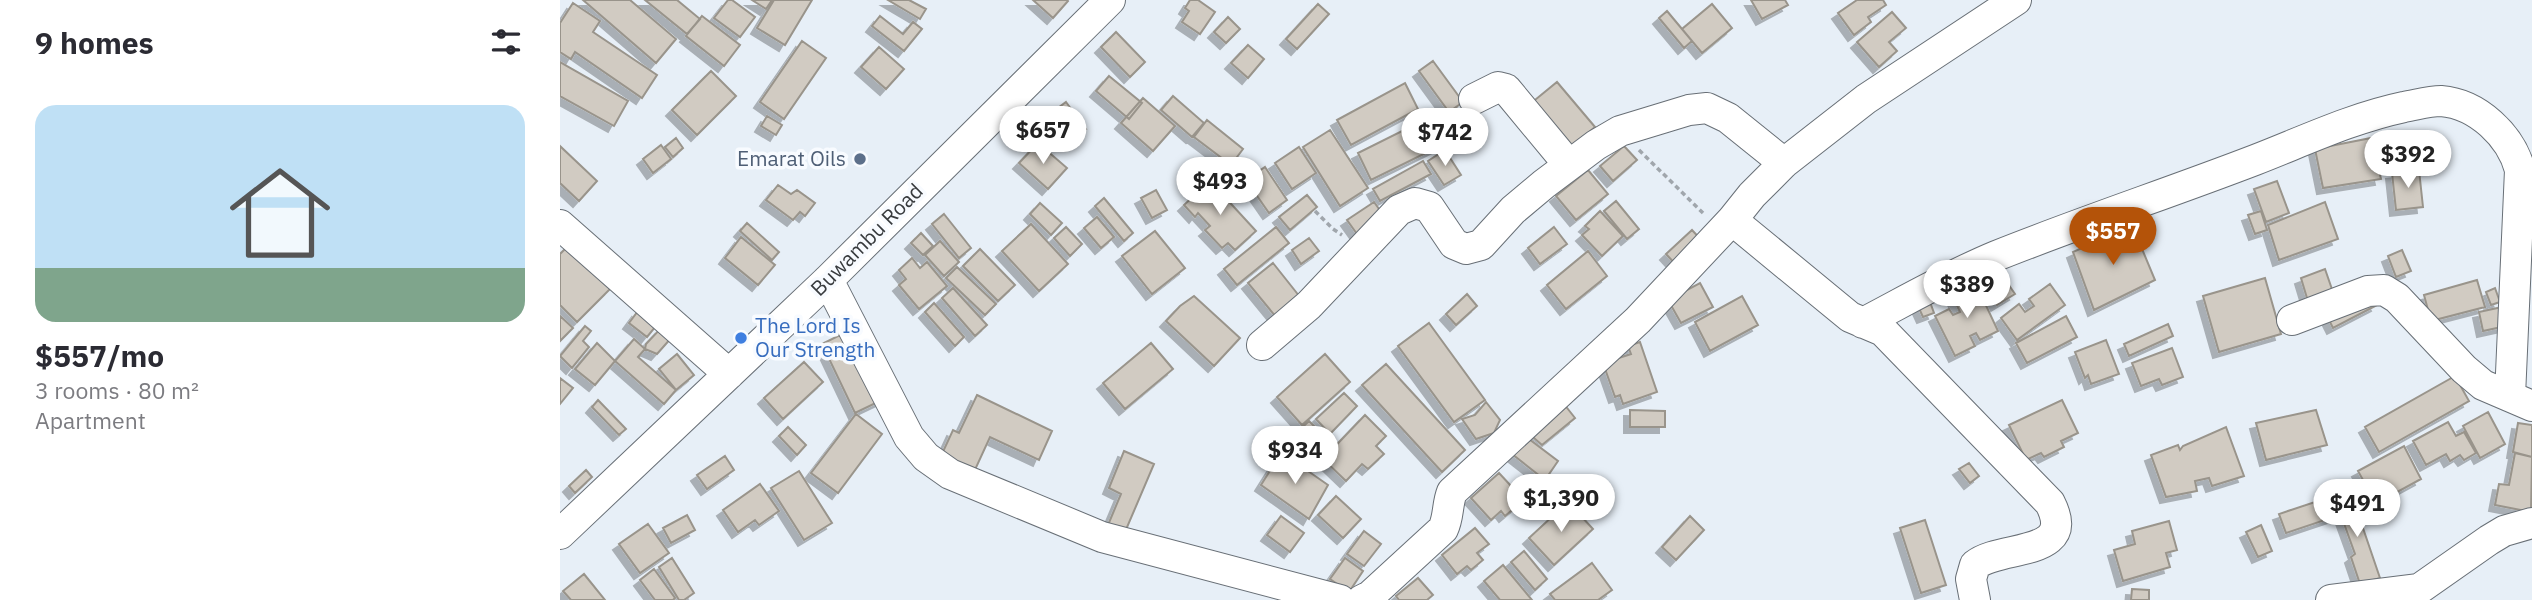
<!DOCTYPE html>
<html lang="en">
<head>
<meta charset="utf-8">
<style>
	:root { --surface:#fff; --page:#f2f2f3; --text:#2b2b33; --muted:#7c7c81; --accent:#b45309 }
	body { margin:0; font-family:"IBM Plex Sans",sans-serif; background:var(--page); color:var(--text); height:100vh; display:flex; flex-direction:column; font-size:26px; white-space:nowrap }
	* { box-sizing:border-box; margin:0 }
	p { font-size:23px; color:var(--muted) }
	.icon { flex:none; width:38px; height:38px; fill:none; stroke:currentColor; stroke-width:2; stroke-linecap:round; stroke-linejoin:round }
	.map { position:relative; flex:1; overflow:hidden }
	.panel { display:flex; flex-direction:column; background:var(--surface); width:560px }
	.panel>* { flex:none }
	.price { position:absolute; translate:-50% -60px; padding:0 16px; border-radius:24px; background:#fff; color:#222; font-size:23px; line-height:46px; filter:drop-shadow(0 2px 4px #0008) }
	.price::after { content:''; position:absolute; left:50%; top:42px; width:21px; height:16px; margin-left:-10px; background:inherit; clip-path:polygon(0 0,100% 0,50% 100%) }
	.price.active { background:var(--accent); color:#fff }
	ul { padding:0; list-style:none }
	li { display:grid; align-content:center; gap:14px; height:371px; padding:0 35px }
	li span { display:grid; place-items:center; height:217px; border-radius:21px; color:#555 }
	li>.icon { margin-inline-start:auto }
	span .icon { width:126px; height:126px; fill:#fffc; stroke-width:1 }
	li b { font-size:30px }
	h2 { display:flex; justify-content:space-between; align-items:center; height:84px; padding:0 35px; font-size:30px }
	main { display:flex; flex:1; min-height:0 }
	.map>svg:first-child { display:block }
	.building { fill:#d1cbc2; stroke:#99948b; stroke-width:2; filter:url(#shadow) }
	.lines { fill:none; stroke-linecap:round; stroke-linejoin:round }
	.minor-casing { stroke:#686f76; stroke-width:32 }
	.path { stroke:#a0a6ac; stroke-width:3.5; stroke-dasharray:5 3.5; stroke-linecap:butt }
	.minor { stroke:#fff; stroke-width:30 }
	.service-dot { fill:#5c6f8a; stroke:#f8fbff; stroke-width:2.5 }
	.shop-dot { fill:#3f7fe0; stroke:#f8fbff; stroke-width:2.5 }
	.labels { text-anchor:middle; stroke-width:7; stroke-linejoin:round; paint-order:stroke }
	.service-label { font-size:21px; fill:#4e5e75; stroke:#f8fbff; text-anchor:end }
	.street-label { font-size:21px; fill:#383b3e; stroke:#f8fbff }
	.shop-label { font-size:21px; fill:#366cbe; stroke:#f8fbff; text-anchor:start }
</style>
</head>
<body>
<main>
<section class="panel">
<h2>9 homes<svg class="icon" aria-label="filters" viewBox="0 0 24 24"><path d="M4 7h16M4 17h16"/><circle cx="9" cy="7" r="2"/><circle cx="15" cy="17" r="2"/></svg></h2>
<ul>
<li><span style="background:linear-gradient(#bfe0f5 75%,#7fa58c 0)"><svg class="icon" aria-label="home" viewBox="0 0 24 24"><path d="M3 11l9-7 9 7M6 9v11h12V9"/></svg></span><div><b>$557/mo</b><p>3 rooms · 80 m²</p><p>Apartment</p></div></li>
</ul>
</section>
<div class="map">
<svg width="1972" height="600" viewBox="0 0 1972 600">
	<defs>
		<filter id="shadow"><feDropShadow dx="-6" dy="6" stdDeviation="0" flood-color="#0004"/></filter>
	</defs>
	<rect width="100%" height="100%" fill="#e7eff7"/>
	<!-- building -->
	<path class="building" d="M23,0h47l46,39 -20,24z
		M85,0h32l23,19 -13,15z
		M168,0h4l23,17 -15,20 -26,-19z
		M192,0h20l-6,9z
		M214,0h38l-27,45 -28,-17z
		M328,0h21l17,9 -6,10z
		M473,0h34l1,1 -15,17z
		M630,0h8l17,12 -15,22 -18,-12 7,-11 -4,-3z
		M1191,0h34l3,5 -26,14z
		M1297,0h26l3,5 -18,12 3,5 -17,13 -16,-22z
		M13,3l27,18 -7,11 64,43 -15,23 -67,-46 -4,7 -11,-7v-29z
		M758,4l11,10 -32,35 -11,-10z
		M1152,4l20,24 -30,25 -20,-24z
		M1107,11l25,30 -8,7 -25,-30z
		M1332,12l14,16 -17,14 8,9 -18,16 -22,-25z
		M142,16l38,29 -16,21 -38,-30z
		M320,16l23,18 10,-12 9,7 -18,22 -32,-25z
		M668,17l12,12 -14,14 -12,-11z
		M556,32l29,30 -15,15 -29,-30z
		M242,41l24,17 -42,61 -24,-17z
		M688,45l16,14 -16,19 -17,-15z
		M319,47l25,22 -18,20 -25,-22z
		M873,61l30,41 -14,10 -30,-41z
		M0,62l68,39 -14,25 -54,-30z
		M151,71l25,25 -39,39 -25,-25z
		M549,76l33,27 -13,16 -33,-28z
		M997,82l38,45 -26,22 -39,-45z
		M845,83l13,26 -67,36 -14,-25z
		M613,96l31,27 -12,14 -31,-27z
		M583,98l32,28 -22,25 -32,-28z
		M506,102l8,11 -8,6 -8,-11z
		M497,114l12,12 -21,19 -12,-12z
		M207,116l15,9 -6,10 -15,-9z
		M518,119l8,10 -6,5 -9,-9z
		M866,119l14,27 -69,34 -13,-27z
		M647,120l36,29 -12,16 -37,-28z
		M770,130l38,58 -28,18 -37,-59z
		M116,138l7,10 -10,9 -8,-10z
		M1811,138l10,41 -58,9 -8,-39z
		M478,143l29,25 -19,21 -29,-26z
		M101,145l10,14 -18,14 -10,-14z
		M0,146l37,35 -18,20 -19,-18z
		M1064,146l13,14 -24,21 -13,-15z
		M739,147l17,26 -24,16 -17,-26z
		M885,150l16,25 -17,10 -16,-24z
		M863,161l8,13 -51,27 -7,-12z
		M705,167l22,33 -18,13 -23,-33z
		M1028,170l20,24 -32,26 -20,-24z
		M1859,170l4,37 -27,3 -4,-37z
		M650,181l46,50 -21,19 -7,-7 -6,5 -17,-18 5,-4 -12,-13 -3,4 -11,-12z
		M1717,181l12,32 -23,9 -12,-33z
		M218,185l13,9 6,-4 18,13 -10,13 -5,-4 -7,8 -27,-20z
		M596,190l11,20 -15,8 -11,-20z
		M747,195l10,12 -27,23 -11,-13z
		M544,198l29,35 -9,8 -29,-35z
		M1056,201l23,28 -12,10 -23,-28z
		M814,202l10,14 -27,18 -10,-14z
		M1765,202l13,37 -59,21 -11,-35z
		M480,203l22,20 -11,12 -21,-21z
		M1040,211l23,25 -21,20 -20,-21 7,-6 -4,-3z
		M1701,211l6,19 -12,4 -7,-19z
		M384,214l27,34 -12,10 -27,-34z
		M537,217l17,20 -13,11 -17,-20z
		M187,223l32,29 -7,8 -32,-29z
		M471,224l37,40 -29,27 -37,-40z
		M1572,225l23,55 -61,30 -21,-58z
		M506,227l16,17 -12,12 -16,-18z
		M716,227l13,16 -52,42 -13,-16z
		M994,227l13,17 -27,20 -12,-16z
		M1132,230l12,13 -26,24 -12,-13z
		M595,231l30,37 -33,26 -30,-38z
		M361,233l12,13 -10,9 -12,-12z
		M181,237l34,28 -17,20 -33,-27z
		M749,238l10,13 -18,13 -9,-14z
		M380,241l19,21 -15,14 -19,-21z
		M7,247l43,42 -33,33 -17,-17v-51z
		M420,249l35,36 -17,16 -35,-35z
		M1842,250l9,21 -15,6 -8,-21z
		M1028,251l19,25 -41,33 -19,-24z
		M352,258l8,10 7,-6 20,24 -28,23 -20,-24 7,-6 -7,-9z
		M713,263l27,34 -24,20 -28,-34z
		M397,267l39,37 -11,11 -39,-37z
		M1765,269l10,29 -25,10 -9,-30z
		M1705,278l16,56 -62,18 -16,-56z
		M1917,280l8,27 -54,14 -7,-26z
		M1446,281l9,13 -18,11 -8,-13z
		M1415,282l23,49 -18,9 -4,-7 -6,3 5,10 -20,10 -20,-40 14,-7 4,6 7,-3 -9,-19z
		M1140,283l13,24 -32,16 -13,-23z
		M1490,284l15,21 -48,35 -16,-22 18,-14 6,8 9,-6 -5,-7z
		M393,288l34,37 -12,11 -33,-38z
		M1935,288l5,14 -9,3 -5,-13z
		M907,294l10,12 -21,19 -10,-11z
		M634,296l46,42 -26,28 -48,-45 14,-15z
		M1182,296l16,29 -48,26 -15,-29z
		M1813,298l4,7 -44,23 -4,-8z
		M1370,302l4,11 -11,4 -5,-11z
		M374,303l30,34 -9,9 -30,-34z
		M1942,307l4,19 -23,5 -4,-19z
		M78,311l18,15 -9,11 -18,-14z
		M0,316l13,12 -13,13z
		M1506,316l11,21 -50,26 -11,-20z
		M869,323l56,77 -31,22 -56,-76z
		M1608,324l5,12 -44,20 -5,-12z
		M25,326l6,5 -8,10 6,6 -17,21 -12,-12z
		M101,328l11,9 -15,17 -12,-5 1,-5z
		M288,331l34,69 -27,13 -33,-69z
		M74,339l11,10 -7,8 38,33 -12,14 -49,-43z
		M1546,340l13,34 -28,10 -3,-9 -3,3 -10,-26z
		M1080,342l17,50 -34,12 -3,-9 -5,2 -12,-34 28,-9 -3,-8z
		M37,343l18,18 -20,24 -20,-16z
		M591,343l22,26 -48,40 -22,-26z
		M1612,348l11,29 -21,8 -3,-6 -18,7 -9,-23z
		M117,354l17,21 -18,15 -17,-21z
		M765,354l25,28 -48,43 -25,-28z
		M244,362l19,20 -40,37 -19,-21z
		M826,364l79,86 -23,22 -80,-87z
		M1895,376l14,25 -90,51 -14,-25z
		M0,378l13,10 -13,16z
		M784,393l13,13 -27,28 -14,-15z
		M417,395l75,36 -13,29 -49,-23 -16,35 -33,-16 12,-26 6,3z
		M1000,399l15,19 -33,27 -16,-14z
		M38,400l28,29 -7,6 -27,-28z
		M1502,400l16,33 -17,8 3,6 -20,10 -3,-4 -15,7 -17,-35z
		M926,402l14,18 -6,13 -18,6 -14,-20 13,-4z
		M1070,410l35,1v16h-35z
		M1756,410l11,35 -61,15 -10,-37z
		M1928,412l17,32 -25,14 -17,-32z
		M296,414l26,20 -44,59 -27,-20z
		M805,415l21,21 -10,10 8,8 -16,15 -6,-5 -16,17 -23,-22z
		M749,421l13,13 -11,11 10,10 -10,9 -23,-23z
		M1888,422l8,14 8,-4 12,21 -12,7 -4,-5 -10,6 -4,-7 -20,11 -13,-24z
		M1958,423l14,2v32l-19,-5z
		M228,427l18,18 -9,10 -18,-19z
		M1666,427l18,49 -32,10 -3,-8 -14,3 2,10 -31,6 -15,-42 27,-10 2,5 3,-4z
		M961,433l37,28 -13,19 -38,-30z
		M1844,446l17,33 -31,17 -3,-5 -14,7 -15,-27z
		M564,451l30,13 -29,68 -17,-7 13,-31 -12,-6z
		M1955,453l17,4 -1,55 -36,-7 4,-21 10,1z
		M725,455l43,30 -19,34 -48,-34 12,-19z
		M165,456l9,14 -27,19 -10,-14z
		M1409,463l10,13 -9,7 -11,-14z
		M26,470l6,7 -17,16 -6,-7z
		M239,471l33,52 -28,17 -33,-52z
		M939,473l25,27 -19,16 -4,-5 -10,9 -20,-22z
		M200,484l19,27 -20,14 -4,-5 -17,12 -15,-22z
		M1790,490l30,88 -20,6 -9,-27 4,-3 -21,-58z
		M776,496l25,23 -18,19 -25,-23z
		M1773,496l7,19 -54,18 -7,-19z
		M1008,502l25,27 -39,36 -25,-27z
		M127,515l8,15 -24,13 -8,-15z
		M721,516l23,17 -14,19 -23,-17z
		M1130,516l14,14 -28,30 -14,-13z
		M1365,520l21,65 -25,8 -21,-65z
		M1609,521l8,29 -11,3 4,14 -47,14 -9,-31 21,-6 -3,-13z
		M88,524l21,29 -29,20 -21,-29z
		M1701,525l11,26 -14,6 -12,-25z
		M915,528l14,16 -12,9 6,7 -12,10 -4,-4 -10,8 -15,-19z
		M804,531l17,13 -17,22 -17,-12z
		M964,551l23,28 -12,11 -24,-28z
		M112,558l22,35 -10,7h-5l-20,-33z
		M785,558l18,13 -14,21 -19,-13z
		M1032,563l20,27 -14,10h-43l-5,-6z
		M943,565l29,35h-32l-16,-19z
		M94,569l21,29 -2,2h-18l-15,-20z
		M24,574l21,26h-34l-8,-9z
		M858,578l15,17 -6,5h-28l-3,-4z
		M1572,589l17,1v10h-18z"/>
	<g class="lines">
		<!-- minor casing -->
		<g class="minor-casing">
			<path id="minor" d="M914,99l24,-12 8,2 63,76
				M1172,220l118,97 33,14 167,172c28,55 -49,41 -75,62l-4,14 4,21
				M0,225l169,149
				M268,280l81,157 17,20 24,17 152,63 238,63
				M1732,320l76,-29 16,-1 13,8 67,71 19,16 49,21
				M1303,323c44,-23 87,-48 133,-67 85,-34 173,-63 259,-96 49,-19 97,-42 149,-53 12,-2 25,-6 37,-6 37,3 70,35 79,69l-10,226
				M702,345l47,-40 90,-95 16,-7 14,4 25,37 12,5 15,-4 32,-35 31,-26 52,-39 24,-14 69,-21 18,-2 21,10 56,45
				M0,534l268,-254 282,-280
				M802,600l8,-4 73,-67c6,-12 4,-25 9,-37l186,-172 94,-100 20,-25 32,-32 82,-64 150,-99
				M1771,600l88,-11 70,-49 15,-9 28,-8"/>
		</g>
		<!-- path -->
		<path class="path" d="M1079,150l64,63
			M755,211l18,18 9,6"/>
		<!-- minor -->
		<use href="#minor" class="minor"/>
	</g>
	<!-- markers -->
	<circle class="service-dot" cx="300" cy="159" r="7"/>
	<circle class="shop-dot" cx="181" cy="338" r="7"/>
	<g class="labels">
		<!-- service labels -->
		<g class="service-label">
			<text x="286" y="166">Emarat Oils</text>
		</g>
		<!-- street labels -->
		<g class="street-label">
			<text transform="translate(307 240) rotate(-45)" y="7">Buwambu Road</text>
		</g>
		<!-- shop labels -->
		<g class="shop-label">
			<text x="195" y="333">The Lord Is<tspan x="195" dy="24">Our Strength</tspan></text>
		</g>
	</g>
</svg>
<b class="price" style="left:483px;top:166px">$657</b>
<b class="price" style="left:885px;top:168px">$742</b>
<b class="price" style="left:1848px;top:190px">$392</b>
<b class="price" style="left:660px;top:217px">$493</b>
<b class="price active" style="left:1553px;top:267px">$557</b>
<b class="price" style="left:1407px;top:320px">$389</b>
<b class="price" style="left:735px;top:486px">$934</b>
<b class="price" style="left:1001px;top:534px">$1,390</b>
<b class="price" style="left:1797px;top:539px">$491</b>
</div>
</main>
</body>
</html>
